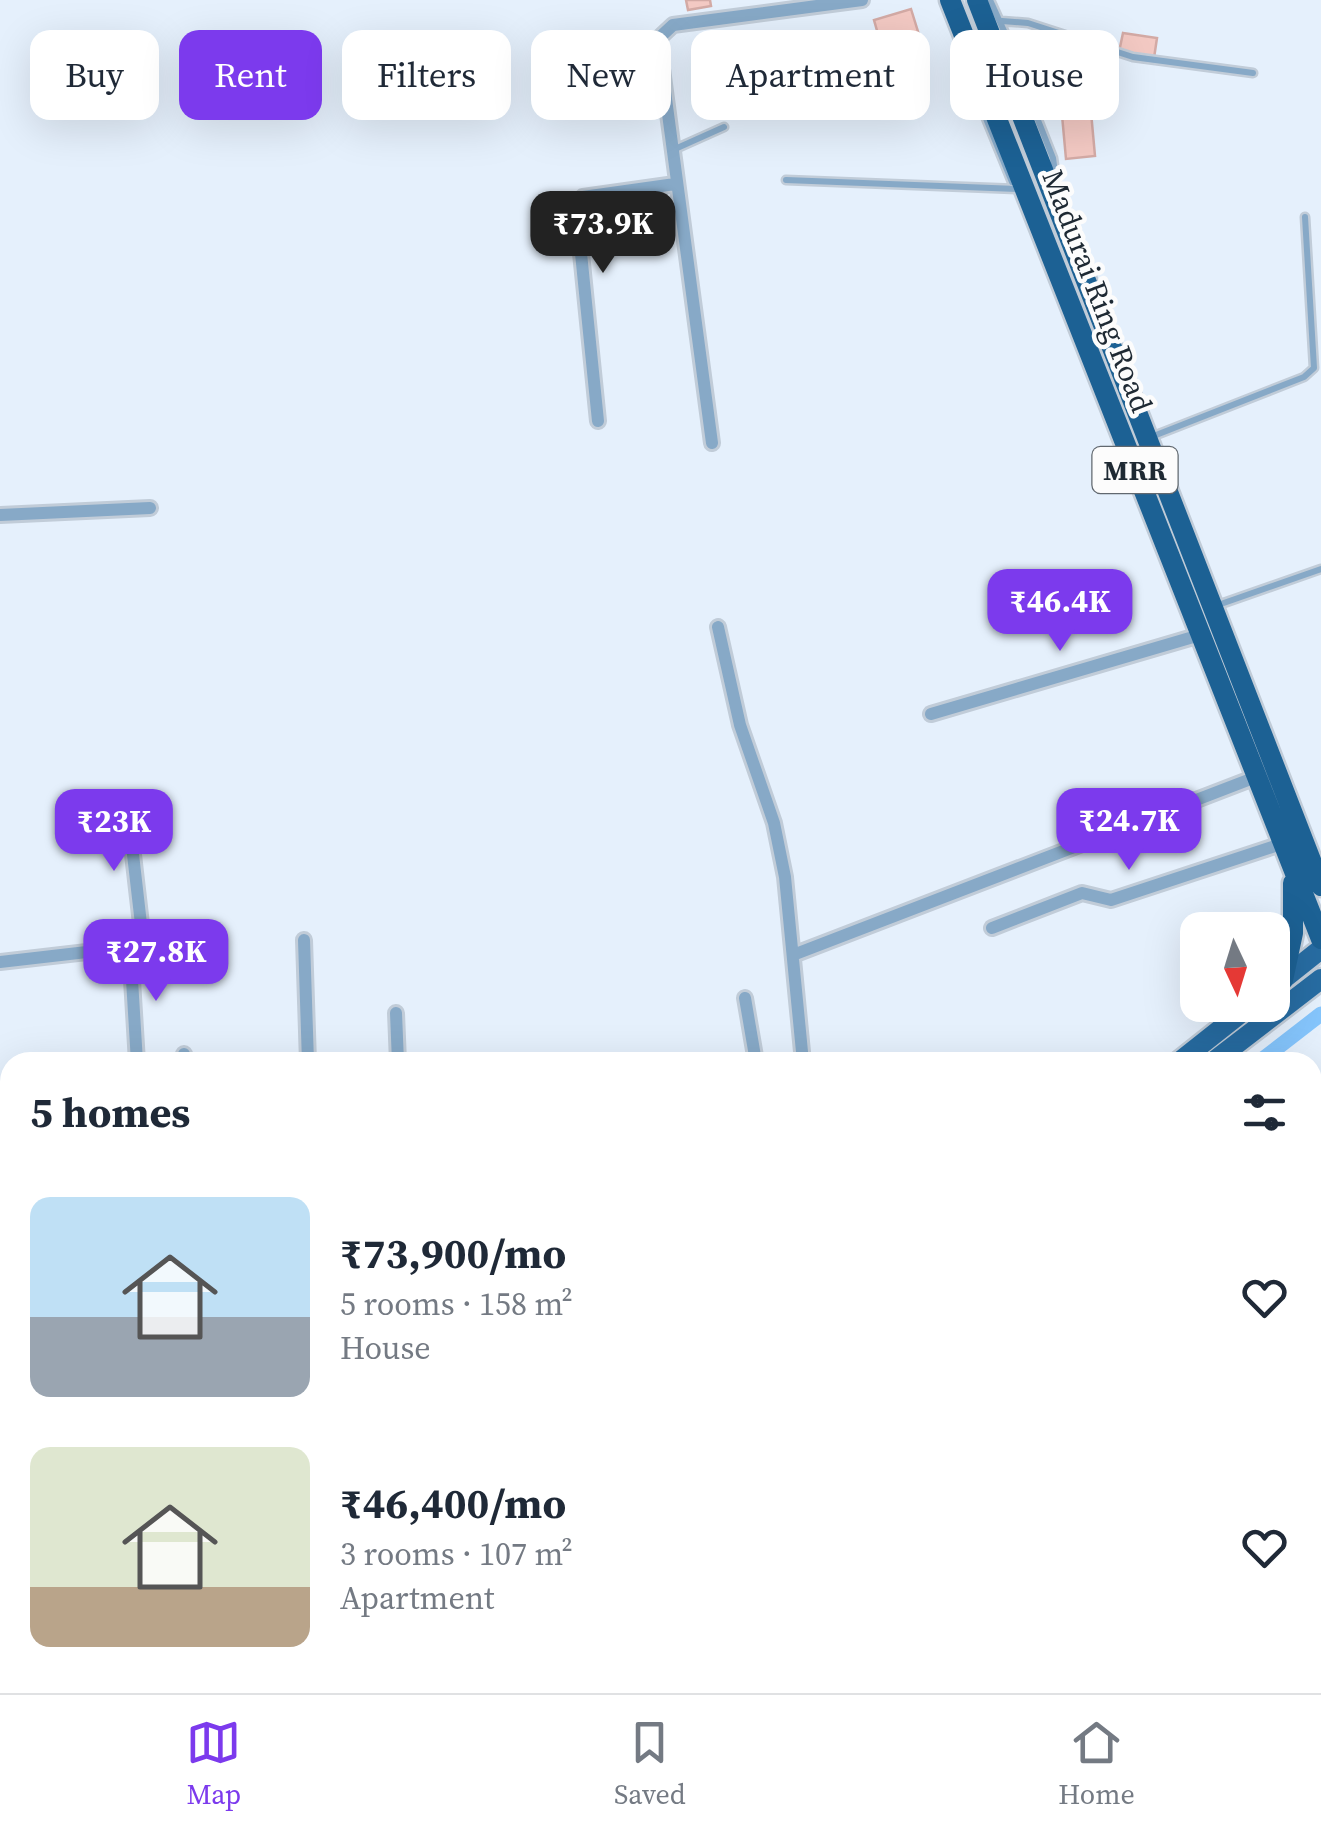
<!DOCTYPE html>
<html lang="en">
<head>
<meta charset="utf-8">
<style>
	:root { --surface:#fff; --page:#f6f6f7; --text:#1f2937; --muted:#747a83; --line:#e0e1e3; --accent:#7c3aed }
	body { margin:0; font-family:"Source Serif 4",serif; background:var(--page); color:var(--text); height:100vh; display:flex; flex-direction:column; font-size:38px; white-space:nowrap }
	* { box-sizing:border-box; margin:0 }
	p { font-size:32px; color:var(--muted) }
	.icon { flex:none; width:55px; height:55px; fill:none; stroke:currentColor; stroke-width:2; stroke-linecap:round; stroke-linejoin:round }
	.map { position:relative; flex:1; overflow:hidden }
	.drawer { position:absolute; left:0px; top:1052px; width:1322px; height:642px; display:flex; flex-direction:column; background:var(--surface); border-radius:30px 30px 0 0; box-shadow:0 10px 40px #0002 }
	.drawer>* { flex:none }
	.hud { position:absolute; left:30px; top:30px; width:1262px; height:90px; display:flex; gap:20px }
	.needle { width:65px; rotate:176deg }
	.fabs { position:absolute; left:1180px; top:912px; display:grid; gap:20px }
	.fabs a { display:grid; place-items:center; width:110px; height:110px; border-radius:20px; background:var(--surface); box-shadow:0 10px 40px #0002; font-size:50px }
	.price { position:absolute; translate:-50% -85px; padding:0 22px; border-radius:20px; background:var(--accent); color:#fff; font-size:32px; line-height:65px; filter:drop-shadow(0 2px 5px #0008) }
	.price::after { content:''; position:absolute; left:50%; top:60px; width:30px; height:22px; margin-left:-15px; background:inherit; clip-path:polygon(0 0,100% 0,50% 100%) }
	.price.selected { background:#222; color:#fff }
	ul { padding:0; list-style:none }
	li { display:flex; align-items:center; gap:30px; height:250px; padding:0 30px }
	li span { display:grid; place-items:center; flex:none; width:280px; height:200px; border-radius:20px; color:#555 }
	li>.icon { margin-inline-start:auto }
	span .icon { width:120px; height:120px; fill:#fffc; stroke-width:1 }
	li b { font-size:42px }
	h2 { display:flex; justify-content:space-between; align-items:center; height:120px; padding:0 30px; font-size:42px }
	.tag { padding:0 35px; border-radius:20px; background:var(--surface); box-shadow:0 10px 40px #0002; font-size:35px; line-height:90px }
	.tag.selected { background:var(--accent); color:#fff }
	.tabs { display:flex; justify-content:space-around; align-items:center; height:140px; border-top:2px solid var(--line); background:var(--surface); font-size:28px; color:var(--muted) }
	.tabs a { display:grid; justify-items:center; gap:5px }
	.tabs .selected { color:var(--accent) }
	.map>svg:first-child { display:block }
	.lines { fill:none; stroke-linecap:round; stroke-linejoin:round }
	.canal { stroke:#85c5fc; stroke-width:15 }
	.building { fill:#f3c9c3; stroke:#d3aaa5; stroke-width:2.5 }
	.service-casing { stroke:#c1ccd8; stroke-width:11 }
	.minor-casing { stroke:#c1ccd8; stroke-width:18 }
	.primary-casing { stroke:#c1ccd8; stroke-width:25 }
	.trunk-casing { stroke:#c1ccd8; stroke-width:25 }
	.service { stroke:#87a9c7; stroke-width:6 }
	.minor { stroke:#87a9c7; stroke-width:12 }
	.primary { stroke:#276ca2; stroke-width:20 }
	.trunk { stroke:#1c6194; stroke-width:20 }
	.labels { text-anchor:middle; stroke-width:9; stroke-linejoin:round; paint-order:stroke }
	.shield { fill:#fcfcfc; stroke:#61686f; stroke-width:2.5 }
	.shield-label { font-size:28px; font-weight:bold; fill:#1e2933 }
	.street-label { font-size:30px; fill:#1e2933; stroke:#fcfcfc }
</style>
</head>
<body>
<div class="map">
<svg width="1321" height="1693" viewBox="0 0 1321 1693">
	<rect width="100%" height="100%" fill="#e5f0fc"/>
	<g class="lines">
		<!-- canal -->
		<path class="canal" d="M1259,1062l62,-48
			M851,1693l13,-8"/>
	</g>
	<!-- building -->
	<path class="building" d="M686,0h24l1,6 -23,4z
		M911,9l13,42 -38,11 -12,-42z
		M1123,33l34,5 -3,20 -35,-6z
		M1090,101l5,55 -29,3 -5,-55z
		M669,1685h26v8h-25z"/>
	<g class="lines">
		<!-- service casing -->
		<g class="service-casing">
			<path id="service" d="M990,0l19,42
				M1002,21l26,2 105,34 120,16
				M1030,100l23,58 3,22
				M985,116l27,66
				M675,149l49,-22
				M786,180l231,9
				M1151,437l153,-60 10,-9 -9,-151
				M1218,605l103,-36
				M463,1685l9,4 50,-4"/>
		</g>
		<!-- minor casing -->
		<g class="minor-casing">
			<path id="minor" d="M598,421l-22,-217 7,-7 92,-13
				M712,443l-54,-404 15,-14 189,-25
				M0,515l150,-7
				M718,627l22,98 34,98 11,54 18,185
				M931,714l269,-79
				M128,811l13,113 -1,12 -10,11 7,115
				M992,928l90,-35 29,7 170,-56
				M304,940l4,122
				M793,955l463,-178
				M0,962l130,-15
				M745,998l11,64
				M396,1013l2,49
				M184,1054v8
				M0,1128l10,-1
				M0,1197h10
				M205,1685l1,8
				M359,1685l8,8
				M334,1693l1,-8
				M544,1693l1,-8
				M662,1693v-8"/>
		</g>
		<!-- primary casing -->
		<g class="primary-casing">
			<path id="primary" d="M1272,988l49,-39
				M1179,1062l72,-57
				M1213,1062l108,-83
				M0,1447l10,-3
				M0,1464l10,-3"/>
		</g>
		<!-- trunk casing -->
		<g class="trunk-casing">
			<path id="trunk" d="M950,0l371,939
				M977,0l344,886
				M1283,980l10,-47v-50"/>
		</g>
		<!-- service -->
		<use href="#service" class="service"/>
		<!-- minor -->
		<use href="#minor" class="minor"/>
		<!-- primary -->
		<use href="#primary" class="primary"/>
		<!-- trunk -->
		<use href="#trunk" class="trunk"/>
	</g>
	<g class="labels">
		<!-- shield labels -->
		<rect class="shield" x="1092.5" y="447" width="85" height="46" rx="8"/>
		<g class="shield-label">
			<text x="1135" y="480">MRR</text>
		</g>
		<!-- street labels -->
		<g class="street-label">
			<text transform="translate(1097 291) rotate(69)" y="10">Madurai Ring Road</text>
		</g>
	</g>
</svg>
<div class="fabs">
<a><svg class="needle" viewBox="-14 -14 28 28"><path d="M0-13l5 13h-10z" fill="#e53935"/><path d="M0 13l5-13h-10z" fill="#747a83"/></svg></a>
</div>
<b class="price selected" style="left:603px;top:276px">₹73.9K</b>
<b class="price" style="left:1060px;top:654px">₹46.4K</b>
<b class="price" style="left:1129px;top:873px">₹24.7K</b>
<b class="price" style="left:114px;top:874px">₹23K</b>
<b class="price" style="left:156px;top:1004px">₹27.8K</b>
<div class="hud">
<a class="tag">Buy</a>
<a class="tag selected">Rent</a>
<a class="tag">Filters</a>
<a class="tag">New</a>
<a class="tag">Apartment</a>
<a class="tag">House</a>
</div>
<section class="drawer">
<h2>5 homes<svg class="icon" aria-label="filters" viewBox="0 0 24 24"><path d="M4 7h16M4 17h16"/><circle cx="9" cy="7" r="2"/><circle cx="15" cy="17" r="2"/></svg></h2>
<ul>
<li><span style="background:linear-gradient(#bfe0f5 60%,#9aa5b1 0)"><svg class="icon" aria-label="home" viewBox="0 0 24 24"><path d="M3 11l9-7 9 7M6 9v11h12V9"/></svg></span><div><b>₹73,900/mo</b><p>5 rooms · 158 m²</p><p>House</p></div><svg class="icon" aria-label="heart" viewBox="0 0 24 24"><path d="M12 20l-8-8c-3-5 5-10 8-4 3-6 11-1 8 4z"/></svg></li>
<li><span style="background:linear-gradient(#dfe7d0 70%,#b9a48a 0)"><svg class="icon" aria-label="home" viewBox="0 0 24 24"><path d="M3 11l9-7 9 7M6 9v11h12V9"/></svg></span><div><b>₹46,400/mo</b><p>3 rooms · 107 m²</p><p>Apartment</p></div><svg class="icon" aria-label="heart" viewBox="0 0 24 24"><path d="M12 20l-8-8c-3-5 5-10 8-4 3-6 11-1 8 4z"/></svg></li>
</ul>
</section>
</div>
<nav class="tabs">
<a class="selected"><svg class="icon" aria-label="map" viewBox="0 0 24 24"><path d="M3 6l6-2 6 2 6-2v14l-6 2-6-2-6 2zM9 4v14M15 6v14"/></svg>Map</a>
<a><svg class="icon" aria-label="saved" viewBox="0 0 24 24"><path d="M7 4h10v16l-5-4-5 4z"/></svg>Saved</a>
<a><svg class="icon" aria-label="home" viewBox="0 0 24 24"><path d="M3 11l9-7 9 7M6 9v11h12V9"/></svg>Home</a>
</nav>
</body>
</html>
